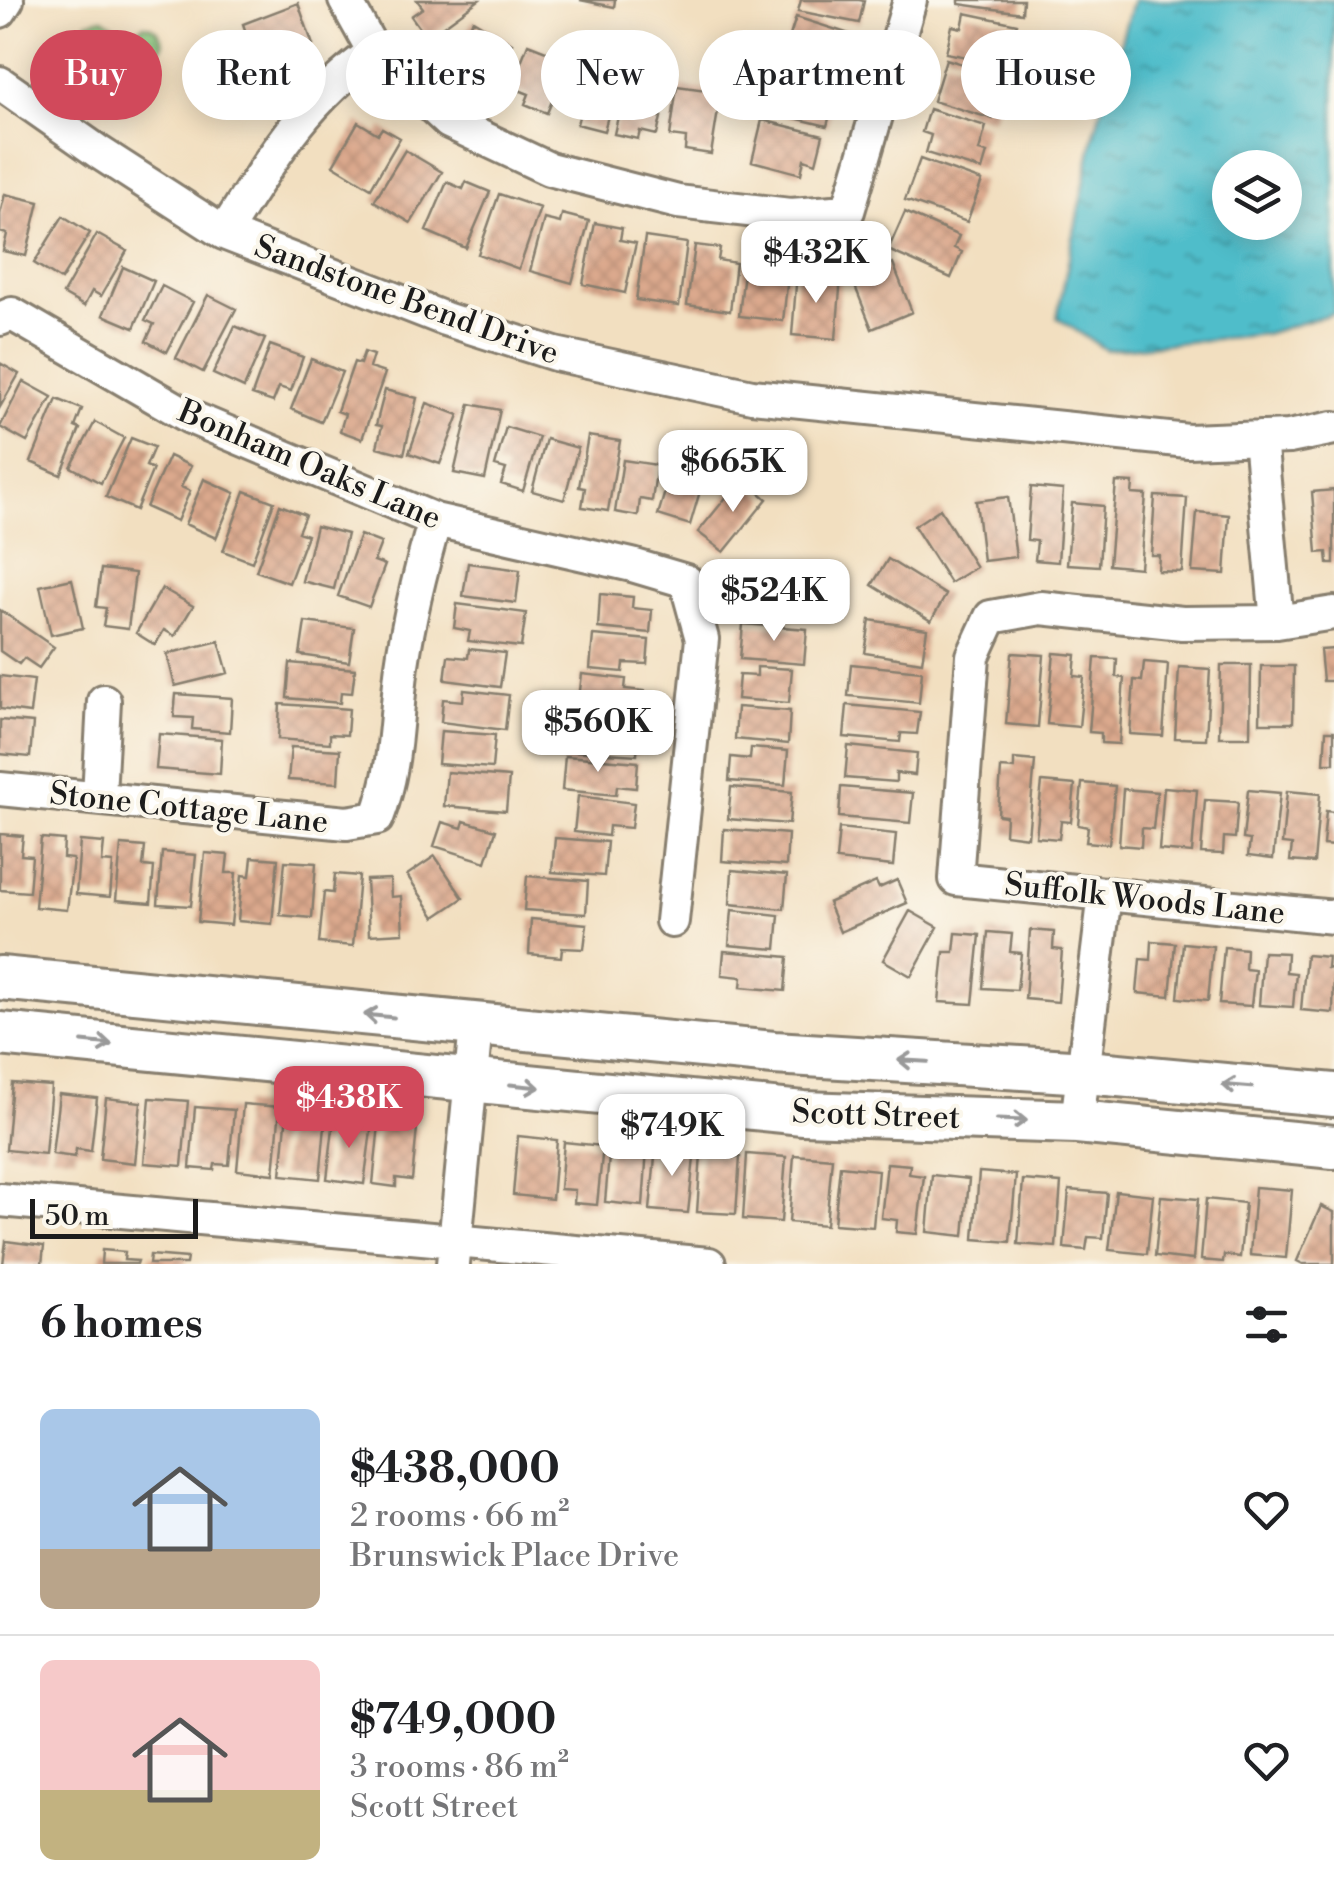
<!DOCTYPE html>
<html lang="en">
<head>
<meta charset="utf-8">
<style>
	:root { --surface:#fff; --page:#f6f6f6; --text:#202124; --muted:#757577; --line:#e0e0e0; --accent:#d1495b }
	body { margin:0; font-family:"Libre Bodoni",serif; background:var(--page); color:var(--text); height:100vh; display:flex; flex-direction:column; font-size:38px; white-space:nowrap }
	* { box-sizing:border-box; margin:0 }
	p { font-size:32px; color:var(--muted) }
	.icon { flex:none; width:55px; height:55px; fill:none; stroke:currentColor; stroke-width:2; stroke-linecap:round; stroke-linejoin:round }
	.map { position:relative; height:1264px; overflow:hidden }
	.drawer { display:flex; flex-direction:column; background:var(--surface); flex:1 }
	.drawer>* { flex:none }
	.guide { position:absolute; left:30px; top:30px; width:1275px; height:90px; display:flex; gap:20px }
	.buttons { position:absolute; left:1212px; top:150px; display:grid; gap:20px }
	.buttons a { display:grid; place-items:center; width:90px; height:90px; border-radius:50%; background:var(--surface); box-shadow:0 5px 25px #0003; font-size:50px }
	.scale { position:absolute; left:30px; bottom:25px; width:168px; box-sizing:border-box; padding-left:10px; border:5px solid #1c1c1c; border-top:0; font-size:28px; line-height:35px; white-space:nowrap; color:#1c1c1c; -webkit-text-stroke:8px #fbf7ec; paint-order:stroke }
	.price { position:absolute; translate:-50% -85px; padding:0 22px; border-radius:20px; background:#fff; color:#222; font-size:32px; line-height:65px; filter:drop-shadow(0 2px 5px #0008) }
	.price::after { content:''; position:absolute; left:50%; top:60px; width:30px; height:22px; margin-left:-15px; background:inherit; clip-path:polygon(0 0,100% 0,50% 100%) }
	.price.current { background:var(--accent); color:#fff }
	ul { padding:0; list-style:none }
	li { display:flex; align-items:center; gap:30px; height:250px; padding:0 40px }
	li+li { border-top:2px solid var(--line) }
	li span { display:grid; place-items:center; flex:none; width:280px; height:200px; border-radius:15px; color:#555 }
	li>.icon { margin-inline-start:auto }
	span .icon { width:120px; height:120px; fill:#fffc; stroke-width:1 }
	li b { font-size:42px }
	h2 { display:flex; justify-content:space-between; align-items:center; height:120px; padding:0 40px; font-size:42px }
	.chip { padding:0 35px; border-radius:45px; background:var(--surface); box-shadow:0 5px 25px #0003; font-size:35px; line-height:90px }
	.chip.current { background:var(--accent); color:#fff }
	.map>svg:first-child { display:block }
	.park { fill:url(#park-tufts); stroke:#55734e; stroke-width:2.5 }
	.water { fill:url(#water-ripples); stroke:#366c73; stroke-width:2.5; fill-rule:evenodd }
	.building { fill:url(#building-cross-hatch) }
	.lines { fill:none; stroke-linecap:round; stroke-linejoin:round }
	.minor-casing { stroke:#877e6e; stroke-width:38 }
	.major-casing { stroke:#877e6e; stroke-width:48 }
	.minor { stroke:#fff; stroke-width:32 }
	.major { stroke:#fff; stroke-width:42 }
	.oneway { stroke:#999 }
	.labels { text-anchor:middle; stroke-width:8; stroke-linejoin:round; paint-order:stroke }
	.street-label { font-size:32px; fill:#1c1c1c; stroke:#fbf7ec }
</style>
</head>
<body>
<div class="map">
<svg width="1334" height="1264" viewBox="0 0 1334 1264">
	<defs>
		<pattern id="park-tufts" width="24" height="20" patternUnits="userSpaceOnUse" patternTransform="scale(2.5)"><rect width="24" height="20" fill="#8eca80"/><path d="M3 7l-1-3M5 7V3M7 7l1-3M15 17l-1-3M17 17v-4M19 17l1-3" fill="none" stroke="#7aad6e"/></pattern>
		<pattern id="water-ripples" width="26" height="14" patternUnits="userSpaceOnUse" patternTransform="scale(2.5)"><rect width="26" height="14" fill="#50bdca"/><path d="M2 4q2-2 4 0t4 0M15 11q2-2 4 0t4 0" fill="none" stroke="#4299a3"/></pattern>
		<pattern id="building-cross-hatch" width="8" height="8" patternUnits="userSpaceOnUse" patternTransform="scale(2.5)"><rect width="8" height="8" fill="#dba98d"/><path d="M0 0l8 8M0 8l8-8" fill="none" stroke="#bb9179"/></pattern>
	</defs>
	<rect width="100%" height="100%" fill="#fbf7ec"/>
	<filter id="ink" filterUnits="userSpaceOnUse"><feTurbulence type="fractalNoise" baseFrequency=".01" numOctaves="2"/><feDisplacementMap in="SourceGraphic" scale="20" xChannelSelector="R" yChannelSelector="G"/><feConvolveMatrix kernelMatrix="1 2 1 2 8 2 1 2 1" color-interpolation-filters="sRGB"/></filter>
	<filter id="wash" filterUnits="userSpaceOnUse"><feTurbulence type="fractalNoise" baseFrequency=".0048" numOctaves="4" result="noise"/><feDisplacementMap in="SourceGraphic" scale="40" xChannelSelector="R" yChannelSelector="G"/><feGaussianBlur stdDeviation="2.25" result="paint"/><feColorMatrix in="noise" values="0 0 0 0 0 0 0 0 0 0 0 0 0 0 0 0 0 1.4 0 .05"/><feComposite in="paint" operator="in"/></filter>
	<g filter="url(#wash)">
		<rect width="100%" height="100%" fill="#f2dfc0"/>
		<!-- park -->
		<path class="park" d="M103,18l16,11 17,2 8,-6c11,1 17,10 19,19 -10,21 -24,13 -42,18 -12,3 -1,6 -14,7 -31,3 -30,-29 -20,-47z"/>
		<!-- water -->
		<path class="water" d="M1133,0h201v313l-69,21 -159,16 -49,-32 37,-184zM1230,168h55v54h-55z"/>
		<g id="blocks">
			<!-- building -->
			<path class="building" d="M417,0h62l-52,38 -16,-22 12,-8z
				M580,0h35l-1,7z
				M801,0h58l5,1 -5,22 -61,-12z
				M959,0h64l-1,13 -63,-9z
				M298,3l15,42 -56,20 -14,-41z
				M965,13l52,11 -8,41 -63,-12 6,-27 10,2z
				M796,17l57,18 -13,41 -57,-18z
				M473,20l39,23 -19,33 -13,-8 -5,9 -27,-16z
				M528,44l41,16 -22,53 -22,-9 4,-10 -18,-7z
				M580,48l25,6 -3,11 18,5 -16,61 -27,-7 3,-11 -16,-4z
				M946,59l59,18 -12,42 -60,-18z
				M776,70l62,15 -11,41 -61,-15z
				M628,73l41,9 -12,53 -17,-4 -2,8 -24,-5z
				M677,86l44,6 -10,62 -26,-4 1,-12 -16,-2z
				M929,109l57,17 -7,25 8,2 -5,17 -56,-17 5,-18 -9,-3z
				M762,120l61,15 -7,28 -12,-4 -3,15 -49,-13z
				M358,122l20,12 4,-6 18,10 -29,50 -38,-23z
				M405,150l37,22 -31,51 -37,-22z
				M920,159l62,22 -15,41 -62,-22z
				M447,182l16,7 3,-7 24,10 -24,56 -40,-17z
				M5,194l34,8 -13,54 -23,-5 4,-17 -7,-2v-18z
				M499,194l41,14 -21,61 -41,-15z
				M905,212l54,24 -5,12 8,4 -11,26 -63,-28z
				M562,214l27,7 -17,62 -42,-12 14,-52 16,4z
				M63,216l27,17 -29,47 -27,-17z
				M595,223l27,5 -2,12 16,3 -11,50 -42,-9z
				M97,234l30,17 -26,45 -9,-5 -8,15 -21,-12z
				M645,237l42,6 -8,63 -43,-6z
				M695,245l25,3 -2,12 18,3 -6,48 -43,-6z
				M765,255l25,3 -7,63 -44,-5 6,-54 19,3z
				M872,262l3,8 18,-7 19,49 -40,17 -23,-58z
				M123,267l31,14 -20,47 -31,-13z
				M797,272l44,4 -5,63 -44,-4z
				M162,286l31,16 -26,50 -21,-11 8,-17 -9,-4z
				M208,295l28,14 -33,63 -27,-14z
				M235,326l30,13 -21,49 -31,-14z
				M270,345l33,12 -12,34 -12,-4 -6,15 -21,-7z
				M364,352l9,3 -4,13 16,5 -23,66 -22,-8 5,-17 -8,-3 17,-49 6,2z
				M311,359l31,13 -21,50 -30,-13z
				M0,363l19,11 -19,33z
				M23,381l29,16 -25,45 -27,-15z
				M385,390l32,8 -13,56 -27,-7 5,-21 -6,-1z
				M57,399l25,10 -7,18 5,2 -19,46 -30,-13z
				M427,403l32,12 -19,49 -31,-11z
				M470,404l30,6 -15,69 -31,-6z
				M95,422l29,16 -23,45 -30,-16z
				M506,427l33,10 -16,54 -22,-7 5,-15 -11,-3z
				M588,436l32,5 -12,70 -26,-4 3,-19 -6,-1z
				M131,438l23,9 -8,19 7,3 -17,41 -30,-13z
				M546,439l32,9 -14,52 -32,-9z
				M169,456l22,10 -10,21 9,4 -13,30 -31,-14z
				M623,460l34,5 -5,36 -12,-2 -2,17 -23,-4z
				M673,465l32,9 -15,51 -32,-10z
				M742,478l25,21 -43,53 -26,-20z
				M204,479l31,14 -19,45 -31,-14z
				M1116,482l17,1 -1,11 14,1 -6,73 -31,-3z
				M1031,487l32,3 -5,72 -23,-2 2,-19 -10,-1z
				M1334,490v74h-6l-1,-12 -10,1 -5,-61z
				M245,491l29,11 -22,60 -29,-11z
				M1155,496l32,2 -5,74 -24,-1 1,-16h-8z
				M1008,497l8,60 -33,4 -7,-60z
				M1072,503l31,3 -4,60 -32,-2z
				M280,505l25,10 -7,17 9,3 -18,48 -33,-12z
				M940,509l36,58 -26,16 -36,-57z
				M1197,512l32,3 -4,59 -33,-2z
				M316,526l31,8 -13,55 -32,-8z
				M360,535l21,8 -7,18 11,4 -16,42 -31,-11z
				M888,559l58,36 -15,26 -59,-36z
				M468,563l52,7 -4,33 -53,-7z
				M101,569l34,4 -7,56 -25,-3 3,-18 -10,-1z
				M796,571l8,34 -36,9 -2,-10 -20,5 -5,-23z
				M72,579l11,49 -32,7 -11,-49z
				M162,588l31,18 -18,30 -11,-6 -9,15 -19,-12z
				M600,594l33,3 -1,11 20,2 -2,23 -52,-5z
				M457,604l69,9 -5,34 -53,-6 2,-10 -16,-3z
				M0,610l54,37 -15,21 -15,-10 -5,6 -19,-13z
				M870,620l57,9 -5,33 -57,-9z
				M305,622l49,6 -5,34 -49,-7z
				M743,624l64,5 -3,35 -64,-5z
				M593,635l56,5 -2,24 -23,-1 -1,9 -33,-3z
				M219,641l9,32 -53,13 -8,-32z
				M469,649l36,4 -5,34 -55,-7 3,-24 20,2z
				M1334,649v32h-11l-3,-31z
				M1012,653l32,2 -6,72 -32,-3z
				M1054,653l22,2 -2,21 10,1 -5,50 -32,-3z
				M1095,658l22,1 -1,18 8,1 -5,66 -18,-1v-10l-12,-1z
				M1144,662l24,2 -5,72 -33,-2 4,-54 8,1z
				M290,663l65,6 -3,24 -11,-1 -1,11 -53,-5z
				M851,664l71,7 -3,32 -71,-7z
				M1221,665h30l-1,72h-31z
				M1261,666h33l-1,57h-33z
				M757,667l35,2 -3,34 -52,-4 2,-24 18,1z
				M1179,667l31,2 -4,70 -31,-1z
				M582,674l44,5 -1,10 20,2 -3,24 -64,-8z
				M0,676l34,4 -4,33 -30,-4z
				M464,690l45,5 -4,35 -64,-8 2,-23 20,2z
				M176,694l56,4 -2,34 -38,-3 1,-11 -19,-1z
				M280,704l69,5 -2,26 -17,-1v9l-52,-4z
				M847,705l73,7 -3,22 -16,-1 -1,9 -56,-5z
				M737,707l53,4 -2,33 -53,-5z
				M578,716l61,4 -2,35 -62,-4z
				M0,720l33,3 -3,34 -30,-3z
				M441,731l54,4 -3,33 -54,-4z
				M1326,731h8v32h-10z
				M159,734l63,5 -2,35 -64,-5z
				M848,746l69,7 -2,22 -19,-2v9l-51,-4z
				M291,747l49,3 -2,33 -50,-3z
				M751,748l37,3 -3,34 -56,-4 2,-24 19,2z
				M565,756l73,6 -2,26 -19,-2 -1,9 -54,-5z
				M1014,759l21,2 -7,76 -23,-3 1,-18 -8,-1 3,-47 13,1z
				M447,772l62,5 -3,34 -62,-5z
				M1042,782l33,3 -4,37 -10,-1 -2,18 -23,-2z
				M1082,783l33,3 -6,58 -23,-2 2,-15 -10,-2z
				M731,787l61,5 -3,32 -61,-5z
				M841,787l72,6 -3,30 -71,-6z
				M1164,787l33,3 -5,63 -33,-3z
				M1123,789l34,3 -4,37 -11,-1 -1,19 -22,-2z
				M1248,790l32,3 -7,66 -25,-3 2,-16 -7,-1z
				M1287,791l33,3 -6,69 -24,-2 2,-16 -10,-1z
				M578,796l56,7 -3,25 -22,-2 -1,10 -34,-4z
				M1205,800l33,2 -3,36 -11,-1 -1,17 -22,-1z
				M1326,811l8,1v34l-11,-1z
				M464,821l32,9 -10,32 -52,-16 8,-24 20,6z
				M839,828l57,6 -3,32 -57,-6z
				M724,829l64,5 -2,32 -64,-5z
				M0,834l23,2 -2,19 11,1 -3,36 -29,-2z
				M41,838l23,2 -1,18 10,1 -6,51 -32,-3z
				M555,838l52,4 -3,34 -52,-4z
				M80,841l24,2 -2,19 11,1 -3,34 -34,-3z
				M121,845l24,2 -2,19 11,1 -3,36 -35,-3z
				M162,852l34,3 -5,51 -33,-2z
				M205,853l23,2 -2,18h10l-5,52 -33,-3z
				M435,856l28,42 -28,19 -28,-42z
				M252,857l26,2 -6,65 -34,-3 4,-46 8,1z
				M285,861l31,2 -4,55 -32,-3z
				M732,870l55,5 -3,34 -54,-5z
				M335,874l24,2 -6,70 -34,-3 5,-51 9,1z
				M527,876l61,5 -2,33 -62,-4z
				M390,879l1,18 10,-1 2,37 -34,2 -3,-55z
				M897,880l10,23 -67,29 -12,-29 48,-21 3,6z
				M732,910l47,5 -3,34 -47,-4z
				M910,911l28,16 -27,49 -28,-16z
				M531,919l56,5 -3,25 -22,-1 -1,9 -32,-3z
				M1030,930l24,2 -1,17 9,1 -4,52 -33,-3z
				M988,932l24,2 -2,18 11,1 -4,37 -34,-2z
				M956,933l24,2 -7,69 -34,-2 5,-50h10z
				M1152,941l23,2 -5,53 -33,-3 3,-34 11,1z
				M1183,943l30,3 -5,55 -30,-3z
				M1224,947l22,2 -1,20 10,1 -4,36 -32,-2z
				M724,951l64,6 -3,34 -44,-4 1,-10 -20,-2z
				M1263,952l24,1 -1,19 10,1 -3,34 -34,-2z
				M1306,955l22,2 -1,11 7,1 -1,44 -32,-3z
				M12,1083l39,3 -6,68 -39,-4z
				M59,1094l38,4 -6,53 -15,-2 -1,8 -23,-3z
				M106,1098l35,4 -6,61 -35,-4z
				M150,1098l38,3 -6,65 -38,-3z
				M243,1104l37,3 -6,67 -37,-4z
				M195,1107l39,3 -5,55 -14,-1 -1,6 -24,-2z
				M287,1112l39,3 -6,64 -39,-4z
				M334,1119l38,4 -8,61 -37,-5z
				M379,1124l38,4 -5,52 -16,-2v9l-23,-3z
				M518,1136l39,4 -5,59 -39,-4z
				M564,1142l39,4 -6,59 -23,-2 1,-13 -15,-1z
				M610,1145l37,3 -4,58 -38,-4z
				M656,1146l39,3 -7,64 -38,-3z
				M701,1154l39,3 -4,57 -39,-2z
				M747,1154l39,3 -5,65 -38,-3z
				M794,1155l38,3 -6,67 -37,-3z
				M887,1163l23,2 -1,9 15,2 -7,58 -21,-2 1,-12 -16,-2z
				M840,1166l38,4 -5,57 -39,-3z
				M979,1172l37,3 -6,67 -36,-3z
				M932,1175l37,4 -5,57 -37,-4z
				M1023,1180l38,3 -5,64 -38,-3z
				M1255,1187l37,3 -6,68 -36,-3z
				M1069,1190l38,3 -4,45 -15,-1 -2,13 -22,-2z
				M1116,1191l37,4 -6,59 -38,-4z
				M1161,1196l37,3 -5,61 -38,-4z
				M1206,1199l39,4 -5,54 -16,-2 -1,7 -22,-2z
				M1321,1206l13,6v52h-31l-6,-3z
				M6,1241l38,5 -2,18h-39z
				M102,1250l23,2 -1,8 14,1 -1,3h-36z
				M150,1255l37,3 -1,6h-37z"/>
		</g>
	</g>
	<g filter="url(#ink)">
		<use href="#blocks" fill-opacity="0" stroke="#877e6e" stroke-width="2.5"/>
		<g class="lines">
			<!-- minor casing -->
			<g class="minor-casing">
				<path id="minor" d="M345,0l29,52 75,70 100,47 129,33 112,13 58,-4 62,-211
					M0,11l7,-11
					M0,83l100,70 124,80 221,86 110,35 197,42 436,45 101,-4 45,-9
					M224,233c46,-72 79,-131 150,-181
					M0,319l12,-5 178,103 245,103 197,45 54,16 16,58 -30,282
					M1260,438l17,184
					M1334,613l-57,9 -95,1 -141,-15 -50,9 -18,39 -17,223 378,38
					M0,789l347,34 30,-5c20,-51 18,-100 25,-153 7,-50 19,-97 33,-145
					M99,796l5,-95
					M1077,1122l28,-228
					M0,1200l709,64
					M453,1264l23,-238"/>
			</g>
			<!-- major casing -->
			<g class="major-casing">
				<path id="major" d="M0,978l774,75 312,19 248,23
					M0,1034l803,79 274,9 257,25"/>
			</g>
			<!-- minor -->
			<use href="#minor" class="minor"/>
			<!-- major -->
			<use href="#major" class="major"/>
		</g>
		<!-- one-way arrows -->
		<defs><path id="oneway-shaft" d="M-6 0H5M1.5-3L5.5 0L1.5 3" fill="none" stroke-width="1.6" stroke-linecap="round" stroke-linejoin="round" transform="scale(2.5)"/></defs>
		<g class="oneway">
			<use href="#oneway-shaft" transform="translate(379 1016) rotate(-174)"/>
			<use href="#oneway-shaft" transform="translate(97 1043) rotate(6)"/>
			<use href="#oneway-shaft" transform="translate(913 1061) rotate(-177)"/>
			<use href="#oneway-shaft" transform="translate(525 1086) rotate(6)"/>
			<use href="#oneway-shaft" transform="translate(1237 1086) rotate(-175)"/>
			<use href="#oneway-shaft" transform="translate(1012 1120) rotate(2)"/>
		</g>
	</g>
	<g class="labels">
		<!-- street labels -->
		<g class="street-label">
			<text transform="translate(407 299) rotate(20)" y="11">Sandstone Bend Drive</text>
			<text transform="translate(310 464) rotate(23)" y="11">Bonham Oaks Lane</text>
			<text transform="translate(189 807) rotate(6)" y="11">Stone Cottage Lane</text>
			<text transform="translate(1145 898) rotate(6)" y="11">Suffolk Woods Lane</text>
			<text transform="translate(876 1114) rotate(2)" y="11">Scott Street</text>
		</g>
	</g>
</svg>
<div class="buttons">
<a><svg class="icon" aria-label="layers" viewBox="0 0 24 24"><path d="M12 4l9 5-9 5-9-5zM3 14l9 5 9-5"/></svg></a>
</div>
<div class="scale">50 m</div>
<b class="price" style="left:816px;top:306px">$432K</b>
<b class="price" style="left:733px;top:515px">$665K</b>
<b class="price" style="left:774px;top:644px">$524K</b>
<b class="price" style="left:598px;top:775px">$560K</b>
<b class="price current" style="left:349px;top:1151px">$438K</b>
<b class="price" style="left:672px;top:1179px">$749K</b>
<div class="guide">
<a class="chip current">Buy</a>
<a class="chip">Rent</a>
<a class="chip">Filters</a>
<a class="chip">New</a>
<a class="chip">Apartment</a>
<a class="chip">House</a>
</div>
</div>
<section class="drawer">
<h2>6 homes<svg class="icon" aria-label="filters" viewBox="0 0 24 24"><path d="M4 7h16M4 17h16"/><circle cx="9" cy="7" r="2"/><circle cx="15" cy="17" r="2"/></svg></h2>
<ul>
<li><span style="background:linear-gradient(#a9c7e8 70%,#b9a48a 0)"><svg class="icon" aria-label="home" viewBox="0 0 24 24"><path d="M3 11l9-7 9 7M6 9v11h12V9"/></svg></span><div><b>$438,000</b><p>2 rooms · 66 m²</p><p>Brunswick Place Drive</p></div><svg class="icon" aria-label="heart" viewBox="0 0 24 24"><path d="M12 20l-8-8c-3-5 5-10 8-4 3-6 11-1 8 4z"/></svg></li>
<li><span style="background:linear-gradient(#f6c9c9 65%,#c2b280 0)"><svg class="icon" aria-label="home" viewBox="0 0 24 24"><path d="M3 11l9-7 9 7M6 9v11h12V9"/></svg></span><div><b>$749,000</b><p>3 rooms · 86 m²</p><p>Scott Street</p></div><svg class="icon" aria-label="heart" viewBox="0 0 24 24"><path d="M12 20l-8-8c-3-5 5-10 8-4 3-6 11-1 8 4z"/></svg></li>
</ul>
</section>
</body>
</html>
